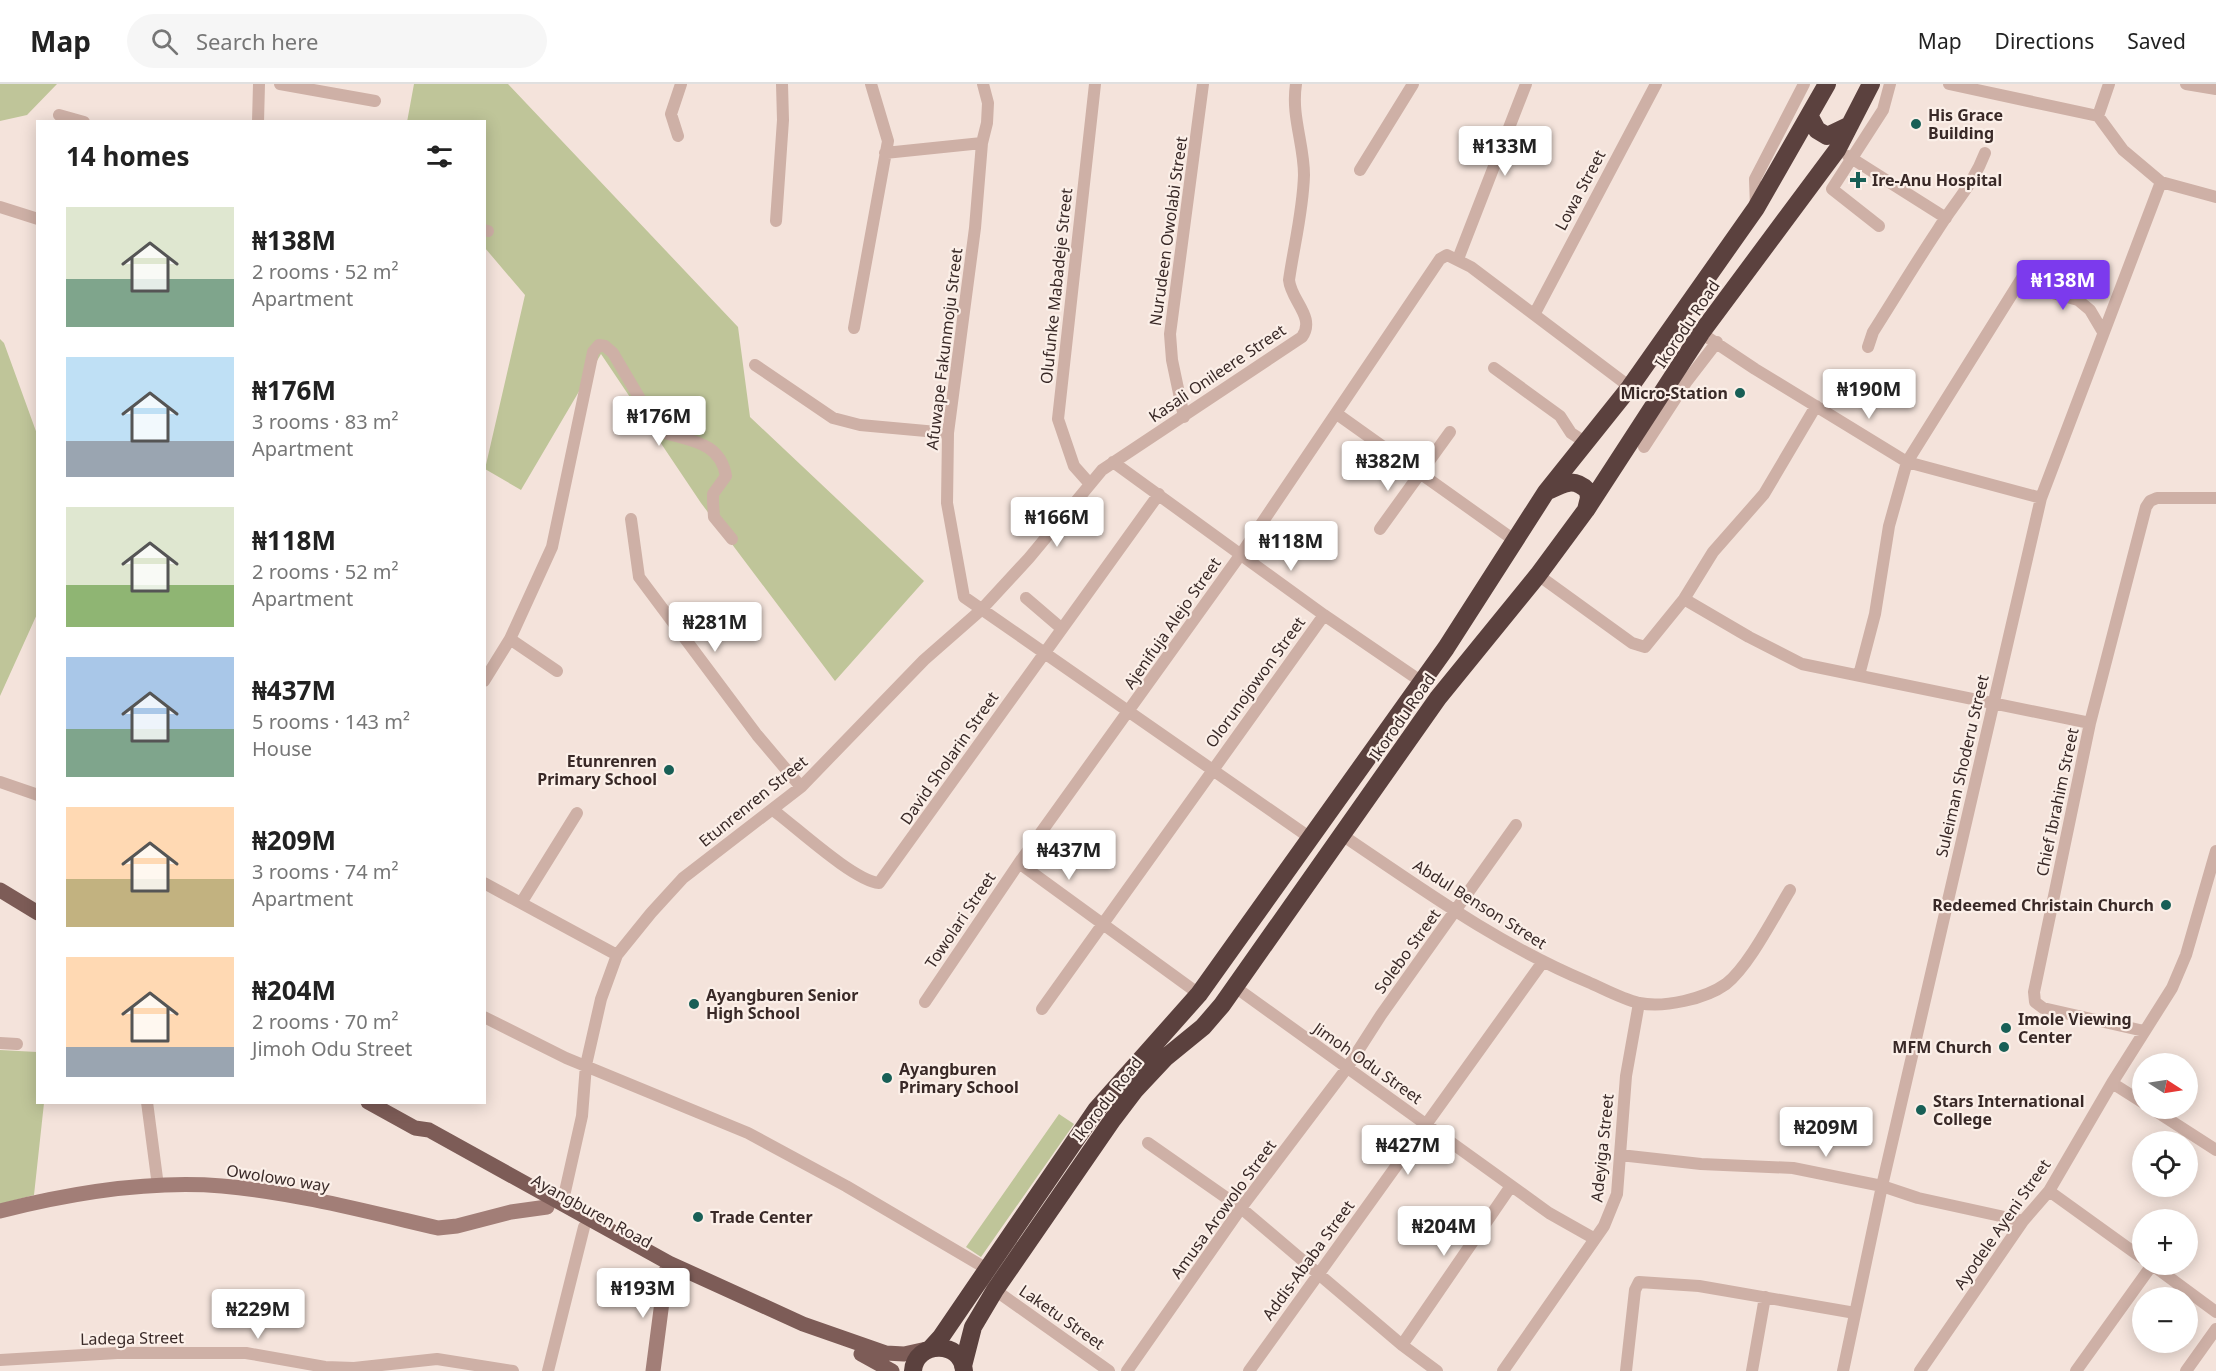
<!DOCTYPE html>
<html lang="en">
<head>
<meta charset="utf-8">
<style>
	:root { --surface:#fff; --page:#f6f6f6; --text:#222; --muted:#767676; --line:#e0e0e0; --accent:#7c3aed }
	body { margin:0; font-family:"Noto Sans",sans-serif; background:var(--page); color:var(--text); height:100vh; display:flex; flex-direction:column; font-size:22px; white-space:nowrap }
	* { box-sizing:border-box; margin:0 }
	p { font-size:20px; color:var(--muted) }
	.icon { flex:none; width:33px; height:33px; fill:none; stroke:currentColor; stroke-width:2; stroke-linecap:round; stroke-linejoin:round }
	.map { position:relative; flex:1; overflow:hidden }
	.details { position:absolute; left:36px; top:36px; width:450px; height:984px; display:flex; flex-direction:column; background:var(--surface); border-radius:0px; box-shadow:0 3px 15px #0003 }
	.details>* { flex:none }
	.needle { width:39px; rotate:102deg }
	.tools { position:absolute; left:2132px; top:969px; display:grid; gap:12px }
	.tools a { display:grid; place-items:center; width:66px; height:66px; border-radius:50%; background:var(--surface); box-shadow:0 3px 15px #0003; font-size:30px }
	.price { position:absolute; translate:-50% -51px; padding:0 14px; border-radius:6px; background:#fff; color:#222; font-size:20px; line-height:39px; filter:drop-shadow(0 2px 3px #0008) }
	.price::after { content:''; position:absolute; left:50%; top:36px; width:18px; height:14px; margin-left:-9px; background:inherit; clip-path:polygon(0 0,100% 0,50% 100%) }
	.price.selected { background:var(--accent); color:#fff }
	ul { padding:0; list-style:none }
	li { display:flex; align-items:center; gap:18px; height:150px; padding:0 30px }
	li span { display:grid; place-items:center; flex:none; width:168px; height:120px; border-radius:0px; color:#555 }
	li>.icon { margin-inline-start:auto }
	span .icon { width:72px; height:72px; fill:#fffc; stroke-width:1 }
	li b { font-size:26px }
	h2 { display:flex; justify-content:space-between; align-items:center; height:72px; padding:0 30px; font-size:26px }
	header { display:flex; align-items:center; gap:36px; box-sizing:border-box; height:84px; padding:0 30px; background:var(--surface); border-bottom:2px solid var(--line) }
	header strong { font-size:28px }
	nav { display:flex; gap:33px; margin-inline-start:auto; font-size:21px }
	.search { width:420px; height:54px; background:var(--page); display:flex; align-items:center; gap:15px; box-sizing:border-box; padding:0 21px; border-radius:33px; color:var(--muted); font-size:22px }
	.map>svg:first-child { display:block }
	.green { fill:#bfc599 }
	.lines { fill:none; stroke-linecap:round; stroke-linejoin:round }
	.street { stroke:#ceb0a6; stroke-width:12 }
	.secondary { stroke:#a27e77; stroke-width:15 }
	.primary { stroke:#7d5c57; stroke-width:15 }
	.highway { stroke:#5b413e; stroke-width:18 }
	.poi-dot { fill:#185f56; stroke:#fbefe8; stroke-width:2 }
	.labels { text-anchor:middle; stroke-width:4.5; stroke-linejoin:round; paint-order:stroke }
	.poi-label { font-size:16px; font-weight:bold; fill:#392927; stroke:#fbefe8; text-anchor:start }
	.street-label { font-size:16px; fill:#392927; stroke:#fbefe8 }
</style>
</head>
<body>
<header>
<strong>Map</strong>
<div class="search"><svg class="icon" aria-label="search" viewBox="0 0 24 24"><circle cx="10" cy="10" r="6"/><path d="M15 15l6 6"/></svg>Search here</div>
<nav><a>Map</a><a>Directions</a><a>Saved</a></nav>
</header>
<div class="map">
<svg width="2216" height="1287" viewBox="0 0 2216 1287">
	<rect width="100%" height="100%" fill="#f4e3db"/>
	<!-- green -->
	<path class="green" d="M0,0h57l-30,31 -27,6z
		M414,0h94l230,243 12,90 174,164 -89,100 -134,-178 -100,-149 -80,136 -36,-21 40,-174 -40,-47 -1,-126h-77z
		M0,255l4,4 33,91 1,178 -38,84z
		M0,966l37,2 1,50 6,1 -10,92 -34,9z
		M1059,1030l15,10 -93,133 -15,-10z"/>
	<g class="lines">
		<!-- street -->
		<path class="street" d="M280,0l95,17
			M983,0l5,19 -1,20 -5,20 -7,85 -27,205 -1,70 17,94 345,240
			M1949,0l149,32 25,34 38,32 55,15
			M2186,0l30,5
			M59,31l25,7
			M2098,32l11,-32
			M258,38l1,-38
			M678,52l-7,-22 10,-30
			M885,69l97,-10
			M1848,72l98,62
			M1360,86l53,-86
			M0,123l38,12
			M1756,123l-1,-28 49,-95
			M776,137l7,-101 -1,-36
			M1879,142l-47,-37 51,-79 7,-26
			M484,146l4,1
			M1458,175l68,-175
			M1535,229l121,-229
			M854,244l34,-187 -17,-57
			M1701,249l54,36 152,93 134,36
			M1868,263l5,-15c21,-33 42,-68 64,-101 17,-28 36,-46 48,-78
			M755,281l78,53 27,7 88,8
			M1494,284l66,48 11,17 14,9
			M1337,330l177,126
			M1184,333l-12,-57 -2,-26 33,-250
			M1644,363l43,-66 30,-39
			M1113,378l211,153 98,67
			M1090,400l-16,-18 -16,-47 37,-335
			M631,435l8,58 118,158 44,52
			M1380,445l70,-97
			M1538,491l94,68 13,4 39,-48 29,-47 51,-58 52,-88
			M1026,514l35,30
			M1684,515l65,38 53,27 288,59
			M510,555l47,32
			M1859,591l16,-61 14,-88 18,-64 115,-184 5,-6h6l16,20 29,8 12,10 13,22
			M484,597l26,-42 42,-92 41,-195 6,-7 6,1 8,7 46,78c28,10 61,9 67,45l-13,18v8l1,15 18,22
			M0,698l38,13
			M773,726c23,17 81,71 106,73l280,-389
			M1342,751c80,54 157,110 246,147 16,7 34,17 51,21 25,5 66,-4 87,-19 23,-18 48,-68 64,-94
			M1019,779l180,131
			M484,799l133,72
			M521,819l56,-90
			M1235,903l314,226 46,26
			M925,918l94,-139 222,-309 199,-295 7,-4 24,12 159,120
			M1042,925l282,-394
			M484,933l82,41 182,75 98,53 141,83
			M2144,947l-101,-23 -8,-6 -1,-10 56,-269 56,-216 4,-6 7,-3h59
			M0,959l17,1
			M2112,999l30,19
			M147,1018l11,84
			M2151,1024l65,42
			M1148,1059l93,65 161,137 35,26
			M1620,1071l81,9 92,4 89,18 36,12 105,23
			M2049,1107l93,67
			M562,1121l20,-89 4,-51 15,-66 16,-44 34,-42 32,-35 118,-91 123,-127 57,-50 48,-52 73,-88 200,-133c14,-20 -11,-36 -13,-57 5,-35 14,-69 15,-105 0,-31 -13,-59 -8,-91
			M2151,1180l65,48
			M995,1206l114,81
			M1402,1261l109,-159
			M0,1276l117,-7h129l79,14 29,1 83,-9 76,12
			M548,1287l36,-144
			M1127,1287l114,-163 106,-140 34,-53 135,-190
			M1249,1287l293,-408
			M1503,1287l101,-145 13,-32 9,-118 13,-73
			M1626,1287l9,-81 4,-8 60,4 156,27
			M1752,1287l13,-74
			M1843,1287l39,-185 159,-688 120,-316
			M1920,1287l103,-150 26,-30 63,-108 60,-95 14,-33 30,-104
			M2076,1287l76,-106
			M2186,1287l30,-42"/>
		<!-- secondary -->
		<path class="secondary" d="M0,1127c71,-18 148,-31 222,-25 71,6 147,26 216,42l19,-2 54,-14 36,-5
			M653,1287l13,-100"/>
		<!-- primary -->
		<path class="primary" d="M0,806l38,23
			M368,1018l47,26 14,2 240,133 134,61 83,29 18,1 27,-6
			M861,1270l31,17"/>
		<!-- highway -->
		<path class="highway" d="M1810,33l7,13 10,6 23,-11
			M1548,407c16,-8 26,-14 40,0l1,7 -3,12
			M931,1264l10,-11 155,-227 103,-116 247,-346 100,-156 84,-105 126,-179 71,-124
			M963,1282l10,-39 22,-37 118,-171 22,-29 30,-32 38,-31 19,-22 216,-307 100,-123 48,-65 115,-177 136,-183 34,-66
			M913,1287c2,-30 49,-32 51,0"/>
	</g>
	<!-- markers -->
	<g class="poi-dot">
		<circle cx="1916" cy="40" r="6"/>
		<path d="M1855 87h6v6h6v6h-6v6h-6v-6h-6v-6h6z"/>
		<circle cx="1740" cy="309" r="6"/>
		<circle cx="669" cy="686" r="6"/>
		<circle cx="2166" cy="821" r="6"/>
		<circle cx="694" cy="920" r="6"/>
		<circle cx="2006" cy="944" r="6"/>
		<circle cx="2004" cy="963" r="6"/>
		<circle cx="887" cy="994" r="6"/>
		<circle cx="1921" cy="1026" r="6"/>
		<circle cx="698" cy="1133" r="6"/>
	</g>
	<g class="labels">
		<!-- poi labels -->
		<g class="poi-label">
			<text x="1928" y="37">His Grace<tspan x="1928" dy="18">Building</tspan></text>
			<text x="1872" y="102">Ire-Anu Hospital</text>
			<text x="1728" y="315" text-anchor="end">Micro-Station</text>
			<text x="657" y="683" text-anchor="end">Etunrenren<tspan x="657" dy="18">Primary School</tspan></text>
			<text x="2154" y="827" text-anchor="end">Redeemed Christain Church</text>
			<text x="706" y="917">Ayangburen Senior<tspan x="706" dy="18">High School</tspan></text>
			<text x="2018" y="941">Imole Viewing<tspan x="2018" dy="18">Center</tspan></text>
			<text x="1992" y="969" text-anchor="end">MFM Church</text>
			<text x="899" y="991">Ayangburen<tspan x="899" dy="18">Primary School</tspan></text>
			<text x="1933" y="1023">Stars International<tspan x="1933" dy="18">College</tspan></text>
			<text x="710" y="1139">Trade Center</text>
		</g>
		<!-- street labels -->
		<g class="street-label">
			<text transform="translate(1580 106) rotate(-62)" y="6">Lowa Street</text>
			<text transform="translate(1168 147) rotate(-82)" y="6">Nurudeen Owolabi Street</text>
			<text transform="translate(1056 202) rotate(-84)" y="6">Olufunke Mabadeje Street</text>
			<text transform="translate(1687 240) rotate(-56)" y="6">Ikorodu Road</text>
			<text transform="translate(944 265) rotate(-83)" y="6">Afuwape Fakunmoju Street</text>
			<text transform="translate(1217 289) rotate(-34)" y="6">Kasali Onileere Street</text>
			<text transform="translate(1172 539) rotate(-55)" y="6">Ajenifuja Alejo Street</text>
			<text transform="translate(1255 598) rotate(-54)" y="6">Olorunojowon Street</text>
			<text transform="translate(1402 633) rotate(-55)" y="6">Ikorodu Road</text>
			<text transform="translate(949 674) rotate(-55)" y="6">David Sholarin Street</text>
			<text transform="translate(1962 682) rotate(-77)" y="6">Suleiman Shoderu Street</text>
			<text transform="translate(753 717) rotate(-39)" y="6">Etunrenren Street</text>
			<text transform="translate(2057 718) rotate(-78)" y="6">Chief Ibrahim Street</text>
			<text transform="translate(1480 820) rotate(32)" y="6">Abdul Benson Street</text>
			<text transform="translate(960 836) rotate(-56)" y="6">Towolari Street</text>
			<text transform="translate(1407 867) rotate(-54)" y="6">Solebo Street</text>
			<text transform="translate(1368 979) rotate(35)" y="6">Jimoh Odu Street</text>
			<text transform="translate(1107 1015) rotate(-52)" y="6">Ikorodu Road</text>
			<text transform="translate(1602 1064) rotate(-84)" y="6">Adeyiga Street</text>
			<text transform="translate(278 1094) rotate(9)" y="6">Owolowo way</text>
			<text transform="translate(1223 1125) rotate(-54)" y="6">Amusa Arowolo Street</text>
			<text transform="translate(592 1127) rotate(29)" y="6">Ayangburen Road</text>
			<text transform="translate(2002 1140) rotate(-55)" y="6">Ayodele Ayeni Street</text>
			<text transform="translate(1308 1176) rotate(-54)" y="6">Addis-Ababa Street</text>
			<text transform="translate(1062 1233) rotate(35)" y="6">Laketu Street</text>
			<text transform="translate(132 1254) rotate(-1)" y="6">Ladega Street</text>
		</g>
	</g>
</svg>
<div class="tools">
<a><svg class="needle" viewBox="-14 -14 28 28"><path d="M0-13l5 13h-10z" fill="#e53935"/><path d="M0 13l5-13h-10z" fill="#767676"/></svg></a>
<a><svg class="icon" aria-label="locate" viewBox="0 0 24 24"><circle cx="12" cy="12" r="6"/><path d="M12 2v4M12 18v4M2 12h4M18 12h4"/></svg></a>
<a>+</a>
<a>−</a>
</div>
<b class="price" style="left:1505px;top:93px">₦133M</b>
<b class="price selected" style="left:2063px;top:227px">₦138M</b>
<b class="price" style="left:1869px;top:336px">₦190M</b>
<b class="price" style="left:659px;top:363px">₦176M</b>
<b class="price" style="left:1388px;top:408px">₦382M</b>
<b class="price" style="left:1057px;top:464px">₦166M</b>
<b class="price" style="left:1291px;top:488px">₦118M</b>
<b class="price" style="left:715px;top:569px">₦281M</b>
<b class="price" style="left:1069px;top:797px">₦437M</b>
<b class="price" style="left:1826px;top:1074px">₦209M</b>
<b class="price" style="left:1408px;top:1092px">₦427M</b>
<b class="price" style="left:1444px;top:1173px">₦204M</b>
<b class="price" style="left:643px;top:1235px">₦193M</b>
<b class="price" style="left:258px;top:1256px">₦229M</b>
<section class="details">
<h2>14 homes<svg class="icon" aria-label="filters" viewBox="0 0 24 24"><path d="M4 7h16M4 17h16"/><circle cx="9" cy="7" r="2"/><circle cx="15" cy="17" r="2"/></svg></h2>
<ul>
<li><span style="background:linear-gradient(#dfe7d0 60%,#7fa58c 0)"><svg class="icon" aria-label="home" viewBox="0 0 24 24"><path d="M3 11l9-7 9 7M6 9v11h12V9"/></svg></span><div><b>₦138M</b><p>2 rooms · 52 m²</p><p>Apartment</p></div></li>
<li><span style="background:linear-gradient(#bfe0f5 70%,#9aa5b1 0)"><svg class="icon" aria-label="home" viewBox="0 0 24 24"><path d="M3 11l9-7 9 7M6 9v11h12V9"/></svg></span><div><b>₦176M</b><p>3 rooms · 83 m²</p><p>Apartment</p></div></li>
<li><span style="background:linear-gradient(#dfe7d0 65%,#8fb573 0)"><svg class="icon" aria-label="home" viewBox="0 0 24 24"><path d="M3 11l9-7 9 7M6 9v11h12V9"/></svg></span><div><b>₦118M</b><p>2 rooms · 52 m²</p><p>Apartment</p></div></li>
<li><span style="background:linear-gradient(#a9c7e8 60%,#7fa58c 0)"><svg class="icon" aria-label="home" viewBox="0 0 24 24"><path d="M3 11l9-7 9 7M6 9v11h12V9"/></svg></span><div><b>₦437M</b><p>5 rooms · 143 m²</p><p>House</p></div></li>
<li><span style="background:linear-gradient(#ffd9b3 60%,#c2b280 0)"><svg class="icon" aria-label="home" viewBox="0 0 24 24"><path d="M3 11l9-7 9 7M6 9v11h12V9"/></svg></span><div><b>₦209M</b><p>3 rooms · 74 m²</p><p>Apartment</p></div></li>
<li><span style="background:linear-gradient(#ffd9b3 75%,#9aa5b1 0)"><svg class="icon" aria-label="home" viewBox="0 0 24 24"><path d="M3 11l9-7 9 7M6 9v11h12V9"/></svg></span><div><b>₦204M</b><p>2 rooms · 70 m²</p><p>Jimoh Odu Street</p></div></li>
</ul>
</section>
</div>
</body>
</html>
